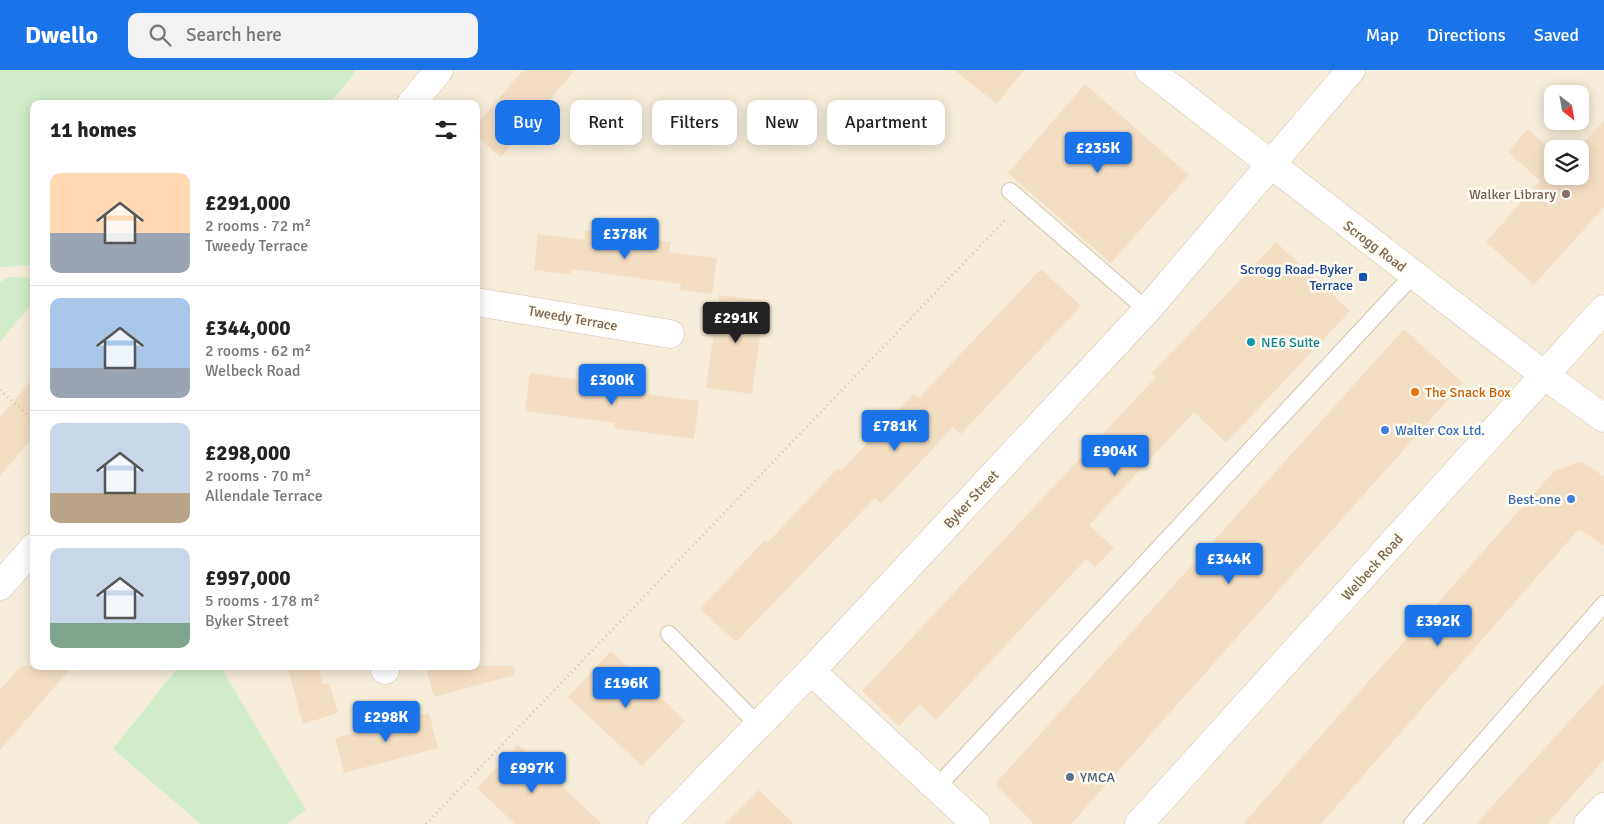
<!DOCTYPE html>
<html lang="en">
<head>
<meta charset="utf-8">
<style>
	:root { --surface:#fff; --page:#f2f2f2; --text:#222; --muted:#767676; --line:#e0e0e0; --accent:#1a73e8 }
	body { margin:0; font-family:Signika,sans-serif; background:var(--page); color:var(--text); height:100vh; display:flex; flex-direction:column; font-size:19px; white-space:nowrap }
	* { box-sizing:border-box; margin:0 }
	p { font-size:16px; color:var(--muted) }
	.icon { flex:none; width:28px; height:28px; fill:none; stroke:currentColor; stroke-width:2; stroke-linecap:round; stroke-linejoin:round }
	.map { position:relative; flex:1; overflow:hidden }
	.side { position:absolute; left:30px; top:30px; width:450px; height:570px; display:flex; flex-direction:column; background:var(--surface); border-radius:10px; box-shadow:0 2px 12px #0003 }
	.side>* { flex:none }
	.banner { position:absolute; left:495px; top:30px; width:475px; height:45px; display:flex; gap:10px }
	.needle { width:32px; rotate:149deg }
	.buttons { position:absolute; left:1544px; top:15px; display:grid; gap:10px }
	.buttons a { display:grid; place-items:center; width:45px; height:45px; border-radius:10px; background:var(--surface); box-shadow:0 2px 12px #0003; font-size:25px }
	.price { position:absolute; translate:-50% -42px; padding:0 11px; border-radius:5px; background:var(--accent); color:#fff; font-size:16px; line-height:32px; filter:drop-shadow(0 1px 2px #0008) }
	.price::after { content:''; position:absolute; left:50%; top:30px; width:15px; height:11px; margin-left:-8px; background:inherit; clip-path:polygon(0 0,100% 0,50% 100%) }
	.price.selected { background:#222; color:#fff }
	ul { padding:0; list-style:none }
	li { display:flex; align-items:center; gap:15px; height:125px; padding:0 20px }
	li+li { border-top:1px solid var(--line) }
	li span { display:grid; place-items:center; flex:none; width:140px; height:100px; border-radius:10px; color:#555 }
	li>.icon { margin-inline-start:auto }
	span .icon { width:60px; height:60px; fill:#fffc; stroke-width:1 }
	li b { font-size:21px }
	h2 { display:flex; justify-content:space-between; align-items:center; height:60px; padding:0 20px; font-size:21px }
	.chip { padding:0 18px; border-radius:10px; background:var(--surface); box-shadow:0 2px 12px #0003; font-size:18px; line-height:45px }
	.chip.selected { background:var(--accent); color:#fff }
	header { display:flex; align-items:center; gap:30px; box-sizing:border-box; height:70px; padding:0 25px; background:var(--accent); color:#fff }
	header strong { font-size:24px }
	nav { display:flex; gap:28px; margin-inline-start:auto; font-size:18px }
	.search { width:350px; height:45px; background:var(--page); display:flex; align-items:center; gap:12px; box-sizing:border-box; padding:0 18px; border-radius:10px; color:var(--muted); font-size:19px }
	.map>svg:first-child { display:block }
	.residential { fill:#f5edd9; fill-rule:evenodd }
	.green { fill:#d1edc8 }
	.building { fill:#f4dec2 }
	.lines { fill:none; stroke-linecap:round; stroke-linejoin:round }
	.service-casing { stroke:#d2c3af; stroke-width:18 }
	.minor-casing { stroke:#d2c3af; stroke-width:29 }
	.tertiary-casing { stroke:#d2c3af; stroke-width:29 }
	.secondary-casing { stroke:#d5c5ad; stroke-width:29 }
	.path { stroke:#dac1a4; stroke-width:3; stroke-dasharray:1 4; stroke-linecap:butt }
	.service { stroke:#fff; stroke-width:16 }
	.minor { stroke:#fff; stroke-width:28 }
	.tertiary { stroke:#fff; stroke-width:28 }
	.secondary { stroke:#fff; stroke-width:28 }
	.education-dot { fill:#8d6e63; stroke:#fffcf3; stroke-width:2 }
	.transit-dot { fill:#1a4fb4; stroke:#fffcf3; stroke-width:2 }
	.culture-dot { fill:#0f9aa8; stroke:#fffcf3; stroke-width:2 }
	.food-dot { fill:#e8710a; stroke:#fffcf3; stroke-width:2 }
	.shop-dot { fill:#3f7fe0; stroke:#fffcf3; stroke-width:2 }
	.service-dot { fill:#5c6f8a; stroke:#fffcf3; stroke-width:2 }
	.labels { text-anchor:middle; stroke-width:5; stroke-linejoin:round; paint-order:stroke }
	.education-label { font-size:14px; fill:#785e54; stroke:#fffcf3; text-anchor:end }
	.street-label { font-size:14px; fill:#7b644c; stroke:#fffcf3 }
	.transit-label { font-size:14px; fill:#164399; stroke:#fffcf3; text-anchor:end }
	.culture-label { font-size:14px; fill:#0d838f; stroke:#fffcf3; text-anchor:start }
	.food-label { font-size:14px; fill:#c56008; stroke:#fffcf3; text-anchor:start }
	.shop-label { font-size:14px; fill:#366cbe; stroke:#fffcf3; text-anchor:start }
	.service-label { font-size:14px; fill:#4e5e75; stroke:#fffcf3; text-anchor:start }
</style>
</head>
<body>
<header>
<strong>Dwello</strong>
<div class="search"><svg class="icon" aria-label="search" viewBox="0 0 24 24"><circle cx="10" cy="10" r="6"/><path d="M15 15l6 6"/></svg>Search here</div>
<nav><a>Map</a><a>Directions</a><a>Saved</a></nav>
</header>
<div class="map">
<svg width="1604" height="754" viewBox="0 0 1604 754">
	<rect width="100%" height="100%" fill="#fdf9eb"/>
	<!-- residential -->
	<path class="residential" d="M0,0h1604v754h-1604zM1552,24h28v27h-28zM34,34h442v562h-442zM1552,79h28v27h-28z"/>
	<!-- green -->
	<path class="green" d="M0,0h354l1,3 -26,31h-295v161l-34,2z
		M8,207l26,1v23l-34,41v-60z
		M179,596h41l86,144 -20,14h-85l-88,-75z"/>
	<!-- building -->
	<path class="building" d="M523,0h52l-74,87 -25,-21v-11z
		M954,0h70l-27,34z
		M1085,14l104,91 -78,88 -103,-90z
		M1604,50v87l-70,78 -48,-43 54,-61 -32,-29 20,-23 24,22v25h28l-2,-27z
		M585,160l86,12 -2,10 48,6 -5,36 -32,-4 1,-6 -109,-15 -1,6 -37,-5 4,-36 46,6z
		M1276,172l74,69 -124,132 -32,-31 -105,113 25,23 -19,19 -9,-8 -150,161 -16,-16 -21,22 -37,-35 294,-314 -4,-4z
		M1041,199l40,37 -120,128 -8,-7 -72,77 -6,-6 -139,144 -36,-33 65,-69 3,2 70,-74 3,3 73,-78 5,5z
		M719,225l46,6 -13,93 -46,-6z
		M1404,259l59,54 -392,441h-37l-39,-40z
		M530,303l79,11 -1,5 91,12 -5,38 -80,-11 1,-5 -90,-12z
		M34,307v59l-34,40v-59z
		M1582,391l22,16v69l-25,-17 -258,295h-78l311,-353z
		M611,581l74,70 -43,45 -74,-69z
		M21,596h52l-73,84v-60z
		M287,596h31l5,18 6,-1 9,30 -35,11z
		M425,596h89l1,9 -81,22z
		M1604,613v77l-57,64h-71z
		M429,643l9,35 -94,25 -9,-35z
		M518,675l84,79h-87l-38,-36z
		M759,720l35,34h-69z"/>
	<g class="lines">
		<!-- service casing -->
		<g class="service-casing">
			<path id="service" d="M1010,121l137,119
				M669,564l89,91
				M936,718l477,-513
				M1412,754l192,-220"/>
		</g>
		<!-- minor casing -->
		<g class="minor-casing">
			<path id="minor" d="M411,34l28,-34
				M476,232l194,32
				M0,516l34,-39
				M384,596l1,4
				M811,601l165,153
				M662,754l149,-153 336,-361 204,-240
				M1588,754l16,-17"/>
		</g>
		<!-- tertiary casing -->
		<g class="tertiary-casing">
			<path id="tertiary" d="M1149,0l395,305 60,43"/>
		</g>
		<!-- secondary casing -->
		<g class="secondary-casing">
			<path id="secondary" d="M1139,754l465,-515"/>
		</g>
		<!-- path -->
		<path class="path" d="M0,320l34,31
			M426,754l579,-604"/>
		<!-- service -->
		<use href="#service" class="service"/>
		<!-- minor -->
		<use href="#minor" class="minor"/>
		<!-- tertiary -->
		<use href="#tertiary" class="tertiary"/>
		<!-- secondary -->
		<use href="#secondary" class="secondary"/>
	</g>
	<!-- markers -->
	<circle class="education-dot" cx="1566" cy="124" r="5"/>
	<rect class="transit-dot" x="1358" y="202" width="10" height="10" rx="2.5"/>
	<circle class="culture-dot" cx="1251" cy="272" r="5"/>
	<circle class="food-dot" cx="1415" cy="322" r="5"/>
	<g class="shop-dot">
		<circle cx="1385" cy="360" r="5"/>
		<circle cx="1571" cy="429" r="5"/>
	</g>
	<circle class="service-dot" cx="1070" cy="707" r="5"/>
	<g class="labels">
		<!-- education labels -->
		<g class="education-label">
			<text x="1556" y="129">Walker Library</text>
		</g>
		<!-- street labels -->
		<g class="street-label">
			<text transform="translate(1375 176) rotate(37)" y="5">Scrogg Road</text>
			<text transform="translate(573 248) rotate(10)" y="5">Tweedy Terrace</text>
			<text transform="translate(971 429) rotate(-47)" y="5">Byker Street</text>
			<text transform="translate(1372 497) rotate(-48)" y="5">Welbeck Road</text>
		</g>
		<!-- transit labels -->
		<g class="transit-label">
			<text x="1353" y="204">Scrogg Road-Byker<tspan x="1353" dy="16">Terrace</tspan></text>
		</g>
		<!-- culture labels -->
		<g class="culture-label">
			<text x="1261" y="277">NE6 Suite</text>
		</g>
		<!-- food labels -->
		<g class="food-label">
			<text x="1425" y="327">The Snack Box</text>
		</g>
		<!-- shop labels -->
		<g class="shop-label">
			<text x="1395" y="365">Walter Cox Ltd.</text>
			<text x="1561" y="434" text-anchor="end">Best-one</text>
		</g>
		<!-- service labels -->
		<g class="service-label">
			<text x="1080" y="712">YMCA</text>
		</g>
	</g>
</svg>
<div class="buttons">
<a><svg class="needle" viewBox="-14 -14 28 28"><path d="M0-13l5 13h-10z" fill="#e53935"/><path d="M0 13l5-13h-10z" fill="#767676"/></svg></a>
<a><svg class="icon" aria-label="layers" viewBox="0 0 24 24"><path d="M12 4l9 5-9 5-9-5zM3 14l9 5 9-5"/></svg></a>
</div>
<b class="price" style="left:1098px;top:104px">£235K</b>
<b class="price" style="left:625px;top:190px">£378K</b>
<b class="price selected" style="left:736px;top:274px">£291K</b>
<b class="price" style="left:612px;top:336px">£300K</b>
<b class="price" style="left:895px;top:382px">£781K</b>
<b class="price" style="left:1115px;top:407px">£904K</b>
<b class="price" style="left:1229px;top:515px">£344K</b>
<b class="price" style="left:1438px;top:577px">£392K</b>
<b class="price" style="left:626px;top:639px">£196K</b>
<b class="price" style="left:386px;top:673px">£298K</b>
<b class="price" style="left:532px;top:724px">£997K</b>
<div class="banner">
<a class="chip selected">Buy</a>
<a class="chip">Rent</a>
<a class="chip">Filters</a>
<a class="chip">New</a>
<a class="chip">Apartment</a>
</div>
<section class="side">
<h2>11 homes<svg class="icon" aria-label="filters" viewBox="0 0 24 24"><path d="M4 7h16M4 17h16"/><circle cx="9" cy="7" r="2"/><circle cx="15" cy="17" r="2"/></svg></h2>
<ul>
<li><span style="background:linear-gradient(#ffd9b3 60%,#9aa5b1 0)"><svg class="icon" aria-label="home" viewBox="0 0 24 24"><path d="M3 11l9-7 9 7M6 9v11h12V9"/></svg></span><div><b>£291,000</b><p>2 rooms · 72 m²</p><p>Tweedy Terrace</p></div></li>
<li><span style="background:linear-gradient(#a9c7e8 70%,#9aa5b1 0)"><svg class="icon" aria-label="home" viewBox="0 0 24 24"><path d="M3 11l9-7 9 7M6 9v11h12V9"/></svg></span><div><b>£344,000</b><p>2 rooms · 62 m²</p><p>Welbeck Road</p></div></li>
<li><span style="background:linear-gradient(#c9d6e8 70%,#b9a48a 0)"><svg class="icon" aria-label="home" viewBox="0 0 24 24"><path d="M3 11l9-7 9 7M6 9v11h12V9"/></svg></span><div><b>£298,000</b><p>2 rooms · 70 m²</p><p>Allendale Terrace</p></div></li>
<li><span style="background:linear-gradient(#c9d6e8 75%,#7fa58c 0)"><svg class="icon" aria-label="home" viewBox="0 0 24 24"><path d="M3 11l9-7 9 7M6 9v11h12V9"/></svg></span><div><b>£997,000</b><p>5 rooms · 178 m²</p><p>Byker Street</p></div></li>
</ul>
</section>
</div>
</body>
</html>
